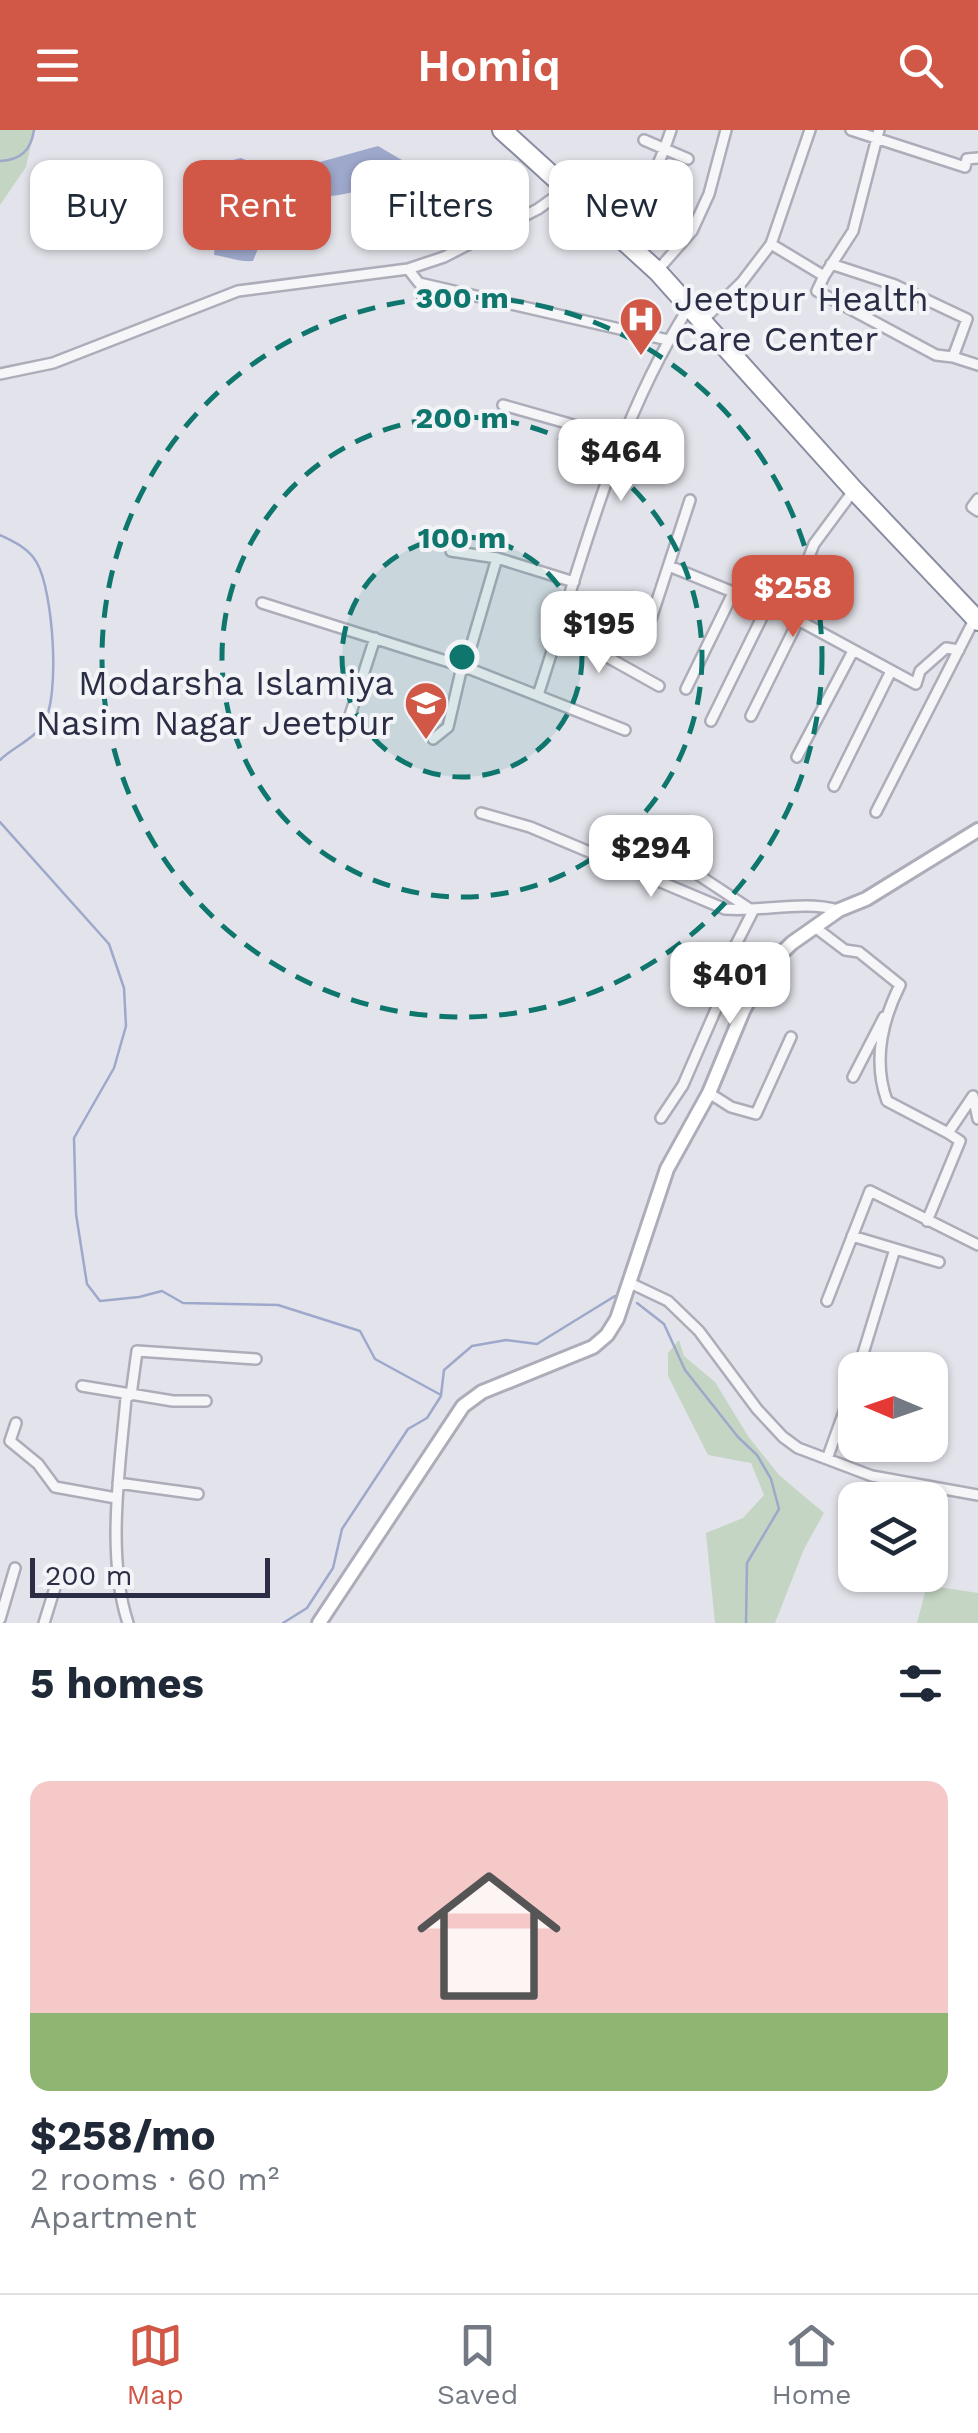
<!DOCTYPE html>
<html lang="en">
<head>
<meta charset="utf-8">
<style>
	:root { --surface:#fff; --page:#f2f2f3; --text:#1f2937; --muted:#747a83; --line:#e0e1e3; --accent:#d15747 }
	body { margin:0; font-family:"Work Sans",sans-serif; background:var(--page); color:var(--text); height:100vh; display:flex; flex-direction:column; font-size:38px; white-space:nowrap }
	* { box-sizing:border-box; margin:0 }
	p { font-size:32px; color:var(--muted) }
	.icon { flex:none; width:55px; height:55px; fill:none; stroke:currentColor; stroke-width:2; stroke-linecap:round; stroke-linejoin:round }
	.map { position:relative; height:1493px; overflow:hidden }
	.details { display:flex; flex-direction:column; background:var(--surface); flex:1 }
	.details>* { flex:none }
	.top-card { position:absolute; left:30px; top:30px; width:920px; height:90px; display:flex; gap:20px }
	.needle { width:65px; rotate:272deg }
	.controls { position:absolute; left:838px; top:1222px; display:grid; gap:20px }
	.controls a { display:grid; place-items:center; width:110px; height:110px; border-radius:20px; background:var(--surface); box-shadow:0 2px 8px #0004; font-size:50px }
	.scale { position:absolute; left:30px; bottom:25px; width:240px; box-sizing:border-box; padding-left:10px; border:5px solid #2a2d44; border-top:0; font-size:28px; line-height:35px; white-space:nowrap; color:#2a2d44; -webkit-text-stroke:8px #f3f4f8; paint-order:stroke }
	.price { position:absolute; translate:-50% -85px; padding:0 22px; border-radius:20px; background:#fff; color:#222; font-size:32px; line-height:65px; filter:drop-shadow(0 2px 5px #0008) }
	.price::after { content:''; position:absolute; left:50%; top:60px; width:30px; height:22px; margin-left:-15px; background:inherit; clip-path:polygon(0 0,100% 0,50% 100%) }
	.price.on { background:var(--accent); color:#fff }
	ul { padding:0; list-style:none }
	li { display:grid; align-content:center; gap:20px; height:530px; padding:0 30px }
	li+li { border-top:2px solid var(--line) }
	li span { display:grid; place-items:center; height:310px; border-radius:20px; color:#555 }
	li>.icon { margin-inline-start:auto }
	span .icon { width:180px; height:180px; fill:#fffc; stroke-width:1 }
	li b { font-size:42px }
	h2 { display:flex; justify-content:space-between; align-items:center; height:120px; padding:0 30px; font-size:42px }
	.chip { padding:0 35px; border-radius:20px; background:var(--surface); box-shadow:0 2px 8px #0004; font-size:35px; line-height:90px }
	.chip.on { background:var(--accent); color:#fff }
	header { display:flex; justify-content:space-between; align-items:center; height:130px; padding:0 30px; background:var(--accent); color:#fff; font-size:45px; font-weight:600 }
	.tab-bar { display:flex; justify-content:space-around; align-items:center; height:140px; border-top:2px solid var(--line); background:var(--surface); font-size:28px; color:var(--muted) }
	.tab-bar a { display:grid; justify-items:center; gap:5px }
	.tab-bar .on { color:var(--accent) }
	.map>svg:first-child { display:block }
	.green { fill:#c4d5c4 }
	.water { fill:#9ea8cb }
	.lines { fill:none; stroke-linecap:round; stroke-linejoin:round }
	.stream { stroke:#9ea8cb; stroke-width:2.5 }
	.street-casing { stroke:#acadb9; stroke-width:14 }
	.secondary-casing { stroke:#acadb9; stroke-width:18 }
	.highway-casing { stroke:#8a8da2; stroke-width:22 }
	.street { stroke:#f6f6f9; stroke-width:9 }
	.secondary { stroke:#fff; stroke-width:12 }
	.highway { stroke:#fff; stroke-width:18 }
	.ring { fill:none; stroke:#0f766e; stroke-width:5; stroke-dasharray:18 12 }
	.labels { text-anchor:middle; stroke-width:8; stroke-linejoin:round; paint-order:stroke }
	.poi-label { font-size:35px; fill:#2a2d44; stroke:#f3f4f8; text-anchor:start }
	.centre { fill:#0f766e; stroke:#f3f4f8; stroke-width:5 }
	.ring-label { font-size:30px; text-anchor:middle; font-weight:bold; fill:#0f766e; stroke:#f3f4f8; stroke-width:8; stroke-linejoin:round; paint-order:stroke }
</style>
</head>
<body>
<header><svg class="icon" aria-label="menu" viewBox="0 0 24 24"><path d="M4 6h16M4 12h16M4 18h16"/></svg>Homiq<svg class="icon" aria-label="search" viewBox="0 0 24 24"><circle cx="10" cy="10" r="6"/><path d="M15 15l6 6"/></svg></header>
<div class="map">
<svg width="978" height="1493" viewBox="0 0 978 1493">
	<rect width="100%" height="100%" fill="#e3e4eb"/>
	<!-- green -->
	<path class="green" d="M0,0h34l-8,37 -26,38z
		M679,1210l5,16 31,26 33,54 31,39 45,38 -20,36 -29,74h-60l-9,-90 37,-15 21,-23 -13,-32 -43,-8 -40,-79v-23z
		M927,1455l51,8v30h-61z"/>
	<!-- water -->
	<path class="water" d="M378,16l34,20c-24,16 -81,40 -108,26l5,-27z
		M241,28l50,21 -5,20 -16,1 -7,-5 -31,-5 -5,-7 6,-23z
		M229,76l21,7 12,10 -2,21 -7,17c-15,1 -24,-4 -39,-6l2,-25 6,-23z"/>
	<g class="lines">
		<!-- stream -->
		<path class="stream" d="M0,31c21,-1 31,-11 34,-31
			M0,405c14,7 29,13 37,28 16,28 24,134 6,162 -9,14 -31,23 -43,35
			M0,692l109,122 15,44 2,38 -12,42 -40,70 2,76 11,70 13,17 39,-4 23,-6 21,12 95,2 82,26 15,28 66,36 3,-25 28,-24 34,-6 31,4 78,-48
			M637,1173l27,21 21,46 53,67 19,18 14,24 8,30 -32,54 -1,60
			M283,1493l24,-15 26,-40 9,-39 66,-100 19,-11 14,-22"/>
		<!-- street casing -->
		<g class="street-casing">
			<path id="street" d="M851,0l114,37 2,-8 11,-1
				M879,0l-26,101 -29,45 -7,15 119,64 17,2
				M644,10l44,19
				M610,96c32,-23 49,-59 61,-96
				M771,114l53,32
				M831,134l64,21 72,34 -14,38 25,8
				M408,139l11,14 249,57
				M657,141l35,-40 17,-37 17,-64
				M703,190l39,-38 29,-38 39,-114
				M0,244l53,-11 185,-72 170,-22 36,-12 94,-48 28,-20
				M503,275l120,34
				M854,360l-40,54 -27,70 129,70 4,-13 26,-23 13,2
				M978,369l-6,8 6,4
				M451,421l46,7 77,24
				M669,436l118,48
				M262,473l203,64 160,63
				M651,489l39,-119
				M559,500l100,56
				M686,559l47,-96
				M538,565c43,-131 76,-271 151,-388
				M751,586l47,-95
				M711,591l56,-114
				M344,604l31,-96
				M433,609l15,-12 13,-56 4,-4 32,-109
				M797,627l56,-106
				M834,656l57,-115
				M876,682l99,-194
				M481,683l49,14 195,82c38,3 77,-9 114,1
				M816,798l29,22 14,2 41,33c-18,36 -27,77 -13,116l61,32 25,-37
				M853,947l31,-60
				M709,963l22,14 25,7 35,-77
				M973,966l5,23
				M661,988l22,-33 37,-85 7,-38 26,-51 -88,-58
				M927,1091l33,-80 -12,-8
				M852,1106l87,26
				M630,1153l38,18 31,30 58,78 26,28 15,11 74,28 106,19
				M827,1171l43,-110 108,54
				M858,1240l37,-121
				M82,1256l91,15h33
				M16,1293l-6,18 28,23 17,23 61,11
				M827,1329l28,-78
				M118,1353l80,11
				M0,1489l15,-51
				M44,1493l14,-45
				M128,1493c-22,-67 -8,-156 -2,-225l5,-3 6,-44 119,8"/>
		</g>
		<!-- secondary casing -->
		<g class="secondary-casing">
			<path id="secondary" d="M319,1493l144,-217 19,-14 111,-45 14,-12 10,-16 50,-150 42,-76 34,-82 24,-44 25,-24 47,-33 27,-11 112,-69"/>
		</g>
		<!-- highway casing -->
		<g class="highway-casing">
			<path id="highway" d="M502,0l155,141 197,219 124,131"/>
		</g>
		<!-- street -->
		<use href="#street" class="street"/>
		<!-- secondary -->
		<use href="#secondary" class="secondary"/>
		<!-- highway -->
		<use href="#highway" class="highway"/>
	</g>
	<!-- distance rings -->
	<circle cx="462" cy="527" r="120" fill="#0f766e" fill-opacity=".12"/>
	<g class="ring">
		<circle cx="462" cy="527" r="120"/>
		<circle cx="462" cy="527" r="240"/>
		<circle cx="462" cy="527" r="360"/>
	</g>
	<!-- icons -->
	<defs>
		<g id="hospital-pin" transform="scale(2.25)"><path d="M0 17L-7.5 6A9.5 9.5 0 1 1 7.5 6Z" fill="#d15747" stroke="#f3f4f8"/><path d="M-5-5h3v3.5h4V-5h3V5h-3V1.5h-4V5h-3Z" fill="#fff"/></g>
		<g id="school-pin" transform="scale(2.25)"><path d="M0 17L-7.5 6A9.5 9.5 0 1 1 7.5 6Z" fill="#d15747" stroke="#f3f4f8"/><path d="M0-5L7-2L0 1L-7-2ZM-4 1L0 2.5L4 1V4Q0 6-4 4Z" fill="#fff"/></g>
	</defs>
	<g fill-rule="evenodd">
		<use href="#hospital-pin" x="641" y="189"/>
		<use href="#school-pin" x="426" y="573"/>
	</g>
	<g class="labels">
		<!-- poi labels -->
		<g class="poi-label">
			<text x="674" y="181">Jeetpur Health<tspan x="674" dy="40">Care Center</tspan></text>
			<text x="394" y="565" text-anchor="end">Modarsha Islamiya<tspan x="394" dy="40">Nasim Nagar Jeetpur</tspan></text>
		</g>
	</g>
	<circle cx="462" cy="527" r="15" class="centre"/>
	<g class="ring-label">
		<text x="462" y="178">300 m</text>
		<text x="462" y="298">200 m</text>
		<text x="462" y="418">100 m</text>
	</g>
</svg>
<div class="controls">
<a><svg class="needle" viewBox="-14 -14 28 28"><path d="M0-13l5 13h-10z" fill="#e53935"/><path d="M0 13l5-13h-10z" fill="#747a83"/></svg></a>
<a><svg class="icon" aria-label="layers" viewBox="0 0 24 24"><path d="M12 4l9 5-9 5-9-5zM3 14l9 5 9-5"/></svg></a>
</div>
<div class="scale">200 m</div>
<b class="price" style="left:621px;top:374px">$464</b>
<b class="price on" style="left:793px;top:510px">$258</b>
<b class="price" style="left:599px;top:546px">$195</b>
<b class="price" style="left:651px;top:770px">$294</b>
<b class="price" style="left:730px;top:897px">$401</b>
<div class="top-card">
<a class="chip">Buy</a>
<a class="chip on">Rent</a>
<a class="chip">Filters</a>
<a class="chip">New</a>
</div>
</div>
<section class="details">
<h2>5 homes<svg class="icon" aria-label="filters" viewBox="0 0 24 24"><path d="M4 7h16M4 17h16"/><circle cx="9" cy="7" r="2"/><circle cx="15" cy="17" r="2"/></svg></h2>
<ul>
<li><span style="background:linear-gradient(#f6c9c9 75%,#8fb573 0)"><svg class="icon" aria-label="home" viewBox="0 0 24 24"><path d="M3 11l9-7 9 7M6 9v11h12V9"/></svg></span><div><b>$258/mo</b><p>2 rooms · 60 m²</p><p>Apartment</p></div></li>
</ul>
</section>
<nav class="tab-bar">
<a class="on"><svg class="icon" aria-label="map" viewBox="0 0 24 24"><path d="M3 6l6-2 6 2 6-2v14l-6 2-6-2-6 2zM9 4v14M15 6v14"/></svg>Map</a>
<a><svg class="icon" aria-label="saved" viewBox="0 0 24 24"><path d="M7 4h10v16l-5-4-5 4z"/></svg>Saved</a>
<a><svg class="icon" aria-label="home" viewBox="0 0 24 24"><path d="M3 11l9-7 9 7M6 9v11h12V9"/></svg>Home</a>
</nav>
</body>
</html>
